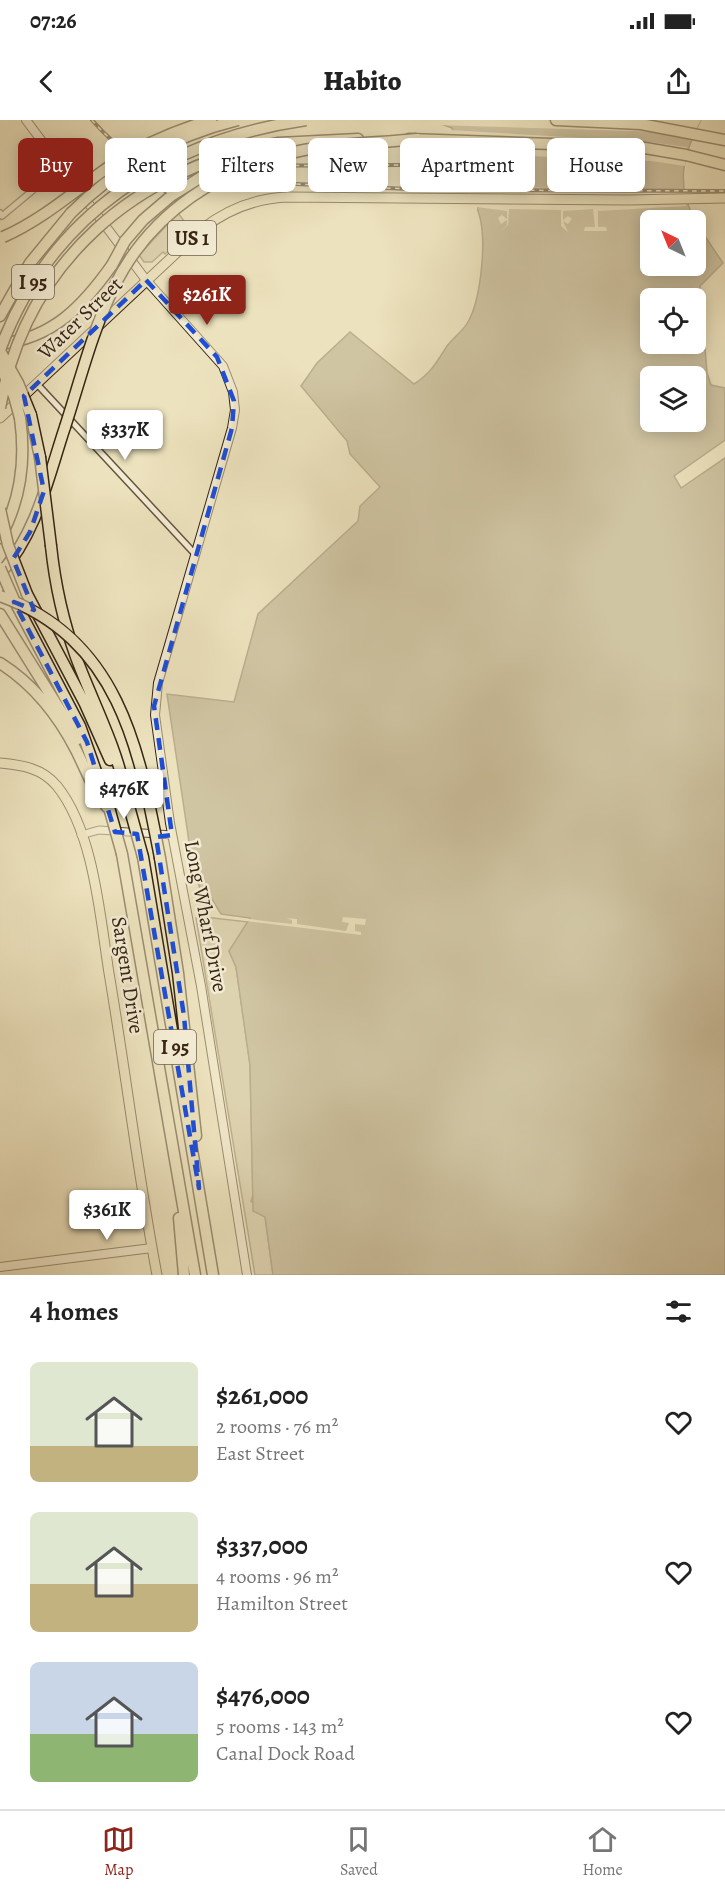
<!DOCTYPE html>
<html lang="en">
<head>
<meta charset="utf-8">
<style>
	:root { --surface:#fff; --page:#f2f2f2; --text:#222; --muted:#767676; --line:#e0e0e0; --accent:#8f2418 }
	body { margin:0; font-family:Alegreya,serif; background:var(--page); color:var(--text); height:100vh; display:flex; flex-direction:column; font-size:22px; white-space:nowrap }
	* { box-sizing:border-box; margin:0 }
	p { font-size:20px; color:var(--muted) }
	.icon { flex:none; width:33px; height:33px; fill:none; stroke:currentColor; stroke-width:2; stroke-linecap:round; stroke-linejoin:round }
	.map { position:relative; height:1155px; overflow:hidden }
	.side { display:flex; flex-direction:column; background:var(--surface); flex:1 }
	.side>* { flex:none }
	.top-card { position:absolute; left:18px; top:18px; width:690px; height:54px; display:flex; gap:12px }
	.needle { width:39px; rotate:317deg }
	.fabs { position:absolute; left:640px; top:90px; display:grid; gap:12px }
	.fabs a { display:grid; place-items:center; width:66px; height:66px; border-radius:9px; background:var(--surface); box-shadow:0 3px 15px #0003; font-size:30px }
	.price { position:absolute; translate:-50% -51px; padding:0 14px; border-radius:6px; background:#fff; color:#222; font-size:20px; line-height:39px; filter:drop-shadow(0 2px 3px #0008) }
	.price::after { content:''; position:absolute; left:50%; top:36px; width:18px; height:14px; margin-left:-9px; background:inherit; clip-path:polygon(0 0,100% 0,50% 100%) }
	.price.selected { background:var(--accent); color:#fff }
	ul { padding:0; list-style:none }
	li { display:flex; align-items:center; gap:18px; height:150px; padding:0 30px }
	li span { display:grid; place-items:center; flex:none; width:168px; height:120px; border-radius:9px; color:#555 }
	li>.icon { margin-inline-start:auto }
	span .icon { width:72px; height:72px; fill:#fffc; stroke-width:1 }
	li b { font-size:26px }
	h2 { display:flex; justify-content:space-between; align-items:center; height:72px; padding:0 30px; font-size:26px }
	.pill { padding:0 21px; border-radius:9px; background:var(--surface); box-shadow:0 3px 15px #0003; font-size:21px; line-height:54px }
	.pill.selected { background:var(--accent); color:#fff }
	.status { display:flex; justify-content:space-between; align-items:center; height:42px; padding:0 30px; background:var(--surface); direction:ltr }
	.status svg { height:16px; fill:currentColor }
	header { display:flex; justify-content:space-between; align-items:center; height:78px; padding:0 30px; background:var(--surface); font-size:27px; font-weight:800 }
	.tabs { display:flex; justify-content:space-around; align-items:center; height:84px; border-top:2px solid var(--line); background:var(--surface); font-size:16px; color:var(--muted) }
	.tabs a { display:grid; justify-items:center; gap:3px }
	.tabs .selected { color:var(--accent) }
	.map>svg:first-child { display:block }
	.green { fill:#cdc2a0; stroke:#82745a; stroke-width:1.5 }
	.water { fill:#aea284; stroke:#7e7057; stroke-width:1.5; fill-rule:evenodd }
	.pier { fill:#ece2bd }
	.lines { fill:none; stroke-linecap:round; stroke-linejoin:round }
	.minor-casing { stroke:#64553e; stroke-width:8 }
	.tertiary-casing { stroke:#64553e; stroke-width:9 }
	.secondary-casing { stroke:#362614; stroke-width:10 }
	.primary-casing { stroke:#362614; stroke-width:11 }
	.motorway-casing { stroke:#362614; stroke-width:13 }
	.minor { stroke:#f3ecd4; stroke-width:5 }
	.tertiary { stroke:#f3ecd4; stroke-width:7 }
	.secondary { stroke:#f3ecd4; stroke-width:8 }
	.primary { stroke:#ece2bd; stroke-width:9 }
	.motorway { stroke:#ece2bd; stroke-width:10 }
	.rail-casing { stroke:#362614; stroke-width:4 }
	.rail { stroke:#f3ecd4; stroke-width:1.5; stroke-dasharray:4.5; stroke-linecap:butt }
	.motorway-bridge-casing { stroke:#362614; stroke-width:13; stroke-linecap:butt }
	.motorway-bridge { stroke:#ece2bd; stroke-width:10 }
	.marked { fill:none; stroke:#1d4ed8; stroke-width:4.5; stroke-dasharray:12 8; stroke-linejoin:round }
	.labels { text-anchor:middle; stroke-width:5; stroke-linejoin:round; paint-order:stroke }
	.shield { fill:#f3ecd4; stroke:#6f614e; stroke-width:1.5 }
	.shield-label { font-size:20px; font-weight:bold; fill:#362614 }
	.street-label { font-size:21px; fill:#362614; stroke:#f3ecd4 }
</style>
</head>
<body>
<div class="status"><b>07:26</b><svg viewBox="0 0 49 12"><path d="M0 12V9h3v3zM5 12V6h3v6zM10 12V3h3v9zM15 12V0h3v12zM26 1h20v11H26zM47 4h2v5h-2z"/></svg></div>
<header><svg class="icon" aria-label="back" viewBox="0 0 24 24"><path d="M15 5l-7 7 7 7"/></svg>Habito<svg class="icon" aria-label="share" viewBox="0 0 24 24"><path d="M12 15V3M7 8l5-5 5 5M5 13v7h14v-7"/></svg></header>
<div class="map">
<svg width="725" height="1155" viewBox="0 0 725 1155">
	<rect width="100%" height="100%" fill="#ece2bd"/>
	<filter id="stains"><feTurbulence type="fractalNoise" baseFrequency=".00333" numOctaves="4"/><feColorMatrix values="0 0 0 0 .2 0 0 0 0 .09 0 0 0 0 .02 0 0 0 .5 -.17"/></filter>
	<radialGradient id="worn" r=".72"><stop offset=".6" stop-color="#630" stop-opacity="0"/><stop offset="1" stop-color="#630" stop-opacity=".3"/></radialGradient>
	<!-- green -->
	<path class="green" d="M178,93l6,8 -1,9 6,2 -24,22 -2,-2 -11,10h-8l-5,-7z
		M204,797l45,5 -20,29 7,16 14,98 3,130 -2,6 14,15 8,59h-18l-59,-357z"/>
	<!-- water -->
	<path class="water" d="M430,0h271c-18,35 -26,64 -6,100h-44v46h45v-43l27,40 -23,23 7,87 4,12 14,3v52l-51,36 7,12 44,-30v817h-452l-8,-58 -12,-6 -3,-146 -14,-98 -7,-16 21,-33 -29,-4 -11,-18 -8,1 -11,-42 -24,-161 67,8 24,-88 100,-93 2,-15 20,-19 -30,-33 -3,-13 -46,-55 16,-23 33,-31 64,52c16,-10 23,-22 33,-38 6,-8 16,-15 21,-24 13,-23 19,-82 11,-108 -4,-17 -21,-24 -33,-36 -3,-20 14,-30 6,-50zM651,178h45v46h-45zM651,256h45v46h-45z"/>
	<!-- pier -->
	<path class="pier" d="M427,0h274l-8,15 -26,-3 -232,-7z
		M450,10l199,12 38,5 -2,19 -33,-5 -203,-8 4,-16z
		M501,45l8,7v15l53,1v-15l8,-7 -7,6v5l6,-3 3,5 -4,3 -5,-3 1,7 12,1v2h16l1,-2 3,3h18l1,-3 3,3h68v16l-88,5v16h8l1,4h-23l1,-4h10l-2,-18 -30,2v9l5,-4 4,3 -4,5 -5,-3 5,11 -7,-6v-16l-52,-1 -1,16 -8,7 7,-7v-5l-6,4 -3,-6 4,-3 5,4v-8l-30,-4v4l-3,-1 -5,-10 -17,-12 55,-2v-8l-6,3 -3,-4 3,-4 6,3v-4z
		M231,797l61,7v-4l-6,-2 11,1v5l49,7 3,-8 -7,-1 1,-5 23,2 -1,6 -10,-1v7l6,1v3l-115,-14z"/>
	<g class="lines">
		<!-- minor casing -->
		<g class="minor-casing">
			<path id="minor" d="M0,93l2,3 60,-50
				M37,264l158,170"/>
		</g>
		<!-- tertiary casing -->
		<g class="tertiary-casing">
			<path id="tertiary" d="M81,715l18,-5 73,5"/>
		</g>
		<!-- secondary casing -->
		<g class="secondary-casing">
			<path id="secondary" d="M26,0l120,160 77,86 10,26 2,18 -3,18 -74,255 -3,32 15,108 31,163 46,289
				M0,1147l152,-19"/>
		</g>
		<!-- primary casing -->
		<g class="primary-casing">
			<path id="primary" d="M0,298l202,-189c26,-20 54,-31 86,-32l340,3 97,-2
				M0,643c22,2 42,5 57,23 37,46 43,131 52,187 17,101 29,202 48,302"/>
		</g>
		<!-- motorway casing -->
		<g class="motorway-casing">
			<path id="motorway" d="M556,0l85,4 84,16
				M409,19l230,8 47,8 39,10
				M279,23l79,-4
				M125,121l18,-21 28,-24
				M0,196l30,-53 41,-50
				M0,224c53,-6 83,-38 112,-79
				M31,295l9,42
				M0,418c21,-38 26,-78 20,-120
				M51,426c4,38 12,75 25,111 17,46 41,90 50,138
				M0,454c37,-41 48,-96 65,-147
				M27,474l58,110 25,56
				M14,480l66,126 30,85
				M0,494l78,125
				M0,543c33,21 58,52 76,87 10,20 17,40 31,57
				M122,734l73,421
				M143,737l70,418
				M160,738l18,115 18,163
				M179,1098l5,57"/>
		</g>
		<!-- minor -->
		<use href="#minor" class="minor"/>
		<!-- tertiary -->
		<use href="#tertiary" class="tertiary"/>
		<!-- secondary -->
		<use href="#secondary" class="secondary"/>
		<!-- primary -->
		<use href="#primary" class="primary"/>
		<!-- motorway -->
		<use href="#motorway" class="motorway"/>
		<!-- rail casing -->
		<g class="rail-casing">
			<path id="rail" d="M92,0c25,29 62,56 99,64h105l136,6 293,1
				M143,37l34,9 225,-1
				M137,48l23,20 21,12"/>
		</g>
		<!-- rail -->
		<use href="#rail" class="rail"/>
		<!-- motorway-bridge casing -->
		<g class="motorway-bridge-casing">
			<path id="motorway-bridge" d="M171,76l43,-27 39,-15
				M71,93c46,-46 103,-77 167,-93
				M3,117c41,-18 75,-49 111,-74 30,-19 63,-33 97,-43
				M112,145l13,-24
				M0,230c50,-136 167,-210 306,-230
				M0,231l18,32 13,32
				M0,245l14,31 6,22
				M0,288c25,-145 136,-241 279,-265
				M65,307c15,-46 27,-95 48,-138 36,-76 109,-123 191,-139 37,-7 76,-7 113,-11
				M40,337l11,89
				M0,389l8,36 19,49
				M0,448l14,32
				M0,476c119,43 139,152 160,262
				M127,679l16,58
				M110,691l12,43"/>
		</g>
		<!-- motorway-bridge -->
		<use href="#motorway-bridge" class="motorway-bridge"/>
	</g>
	<!-- marked area -->
	<path d="M0 0H725V1155H0ZM146,160l71,77 17,44 -2,27 -78,278 18,129 -16,2 28,179 15,172 -62,-354 -22,-2 -28,-90 -73,-140 20,8 -21,-51 17,-27 14,-41 -20,-95z" fill="#ece2bd" fill-opacity=".55" fill-rule="evenodd"/>
	<path class="marked" d="M146,160l71,77 17,44 -2,27 -78,278 18,129 -16,2 28,179 15,172 -62,-354 -22,-2 -28,-90 -73,-140 20,8 -21,-51 17,-27 14,-41 -20,-95z"/>
	<g class="labels">
		<!-- shield labels -->
		<g class="shield">
			<rect x="168" y="101" width="48" height="34" rx="4.5"/>
			<rect x="12" y="145" width="42" height="34" rx="4.5"/>
			<rect x="154" y="910" width="42" height="34" rx="4.5"/>
		</g>
		<g class="shield-label">
			<text x="192" y="125">US 1</text>
			<text x="33" y="169">I 95</text>
			<text x="175" y="934">I 95</text>
		</g>
		<!-- street labels -->
		<g class="street-label">
			<text transform="translate(80 198) rotate(-44)" y="7">Water Street</text>
			<text transform="translate(206 796) rotate(79)" y="7">Long Wharf Drive</text>
			<text transform="translate(128 855) rotate(81)" y="7">Sargent Drive</text>
		</g>
	</g>
	<rect width="100%" height="100%" filter="url(#stains)"/>
	<rect width="100%" height="100%" fill="url(#worn)"/>
</svg>
<div class="fabs">
<a><svg class="needle" viewBox="-14 -14 28 28"><path d="M0-13l5 13h-10z" fill="#e53935"/><path d="M0 13l5-13h-10z" fill="#767676"/></svg></a>
<a><svg class="icon" aria-label="locate" viewBox="0 0 24 24"><circle cx="12" cy="12" r="6"/><path d="M12 2v4M12 18v4M2 12h4M18 12h4"/></svg></a>
<a><svg class="icon" aria-label="layers" viewBox="0 0 24 24"><path d="M12 4l9 5-9 5-9-5zM3 14l9 5 9-5"/></svg></a>
</div>
<b class="price selected" style="left:207px;top:206px">$261K</b>
<b class="price" style="left:125px;top:341px">$337K</b>
<b class="price" style="left:124px;top:700px">$476K</b>
<b class="price" style="left:107px;top:1121px">$361K</b>
<div class="top-card">
<a class="pill selected">Buy</a>
<a class="pill">Rent</a>
<a class="pill">Filters</a>
<a class="pill">New</a>
<a class="pill">Apartment</a>
<a class="pill">House</a>
</div>
</div>
<section class="side">
<h2>4 homes<svg class="icon" aria-label="filters" viewBox="0 0 24 24"><path d="M4 7h16M4 17h16"/><circle cx="9" cy="7" r="2"/><circle cx="15" cy="17" r="2"/></svg></h2>
<ul>
<li><span style="background:linear-gradient(#dfe7d0 70%,#c2b280 0)"><svg class="icon" aria-label="home" viewBox="0 0 24 24"><path d="M3 11l9-7 9 7M6 9v11h12V9"/></svg></span><div><b>$261,000</b><p>2 rooms · 76 m²</p><p>East Street</p></div><svg class="icon" aria-label="heart" viewBox="0 0 24 24"><path d="M12 20l-8-8c-3-5 5-10 8-4 3-6 11-1 8 4z"/></svg></li>
<li><span style="background:linear-gradient(#dfe7d0 60%,#c2b280 0)"><svg class="icon" aria-label="home" viewBox="0 0 24 24"><path d="M3 11l9-7 9 7M6 9v11h12V9"/></svg></span><div><b>$337,000</b><p>4 rooms · 96 m²</p><p>Hamilton Street</p></div><svg class="icon" aria-label="heart" viewBox="0 0 24 24"><path d="M12 20l-8-8c-3-5 5-10 8-4 3-6 11-1 8 4z"/></svg></li>
<li><span style="background:linear-gradient(#c9d6e8 60%,#8fb573 0)"><svg class="icon" aria-label="home" viewBox="0 0 24 24"><path d="M3 11l9-7 9 7M6 9v11h12V9"/></svg></span><div><b>$476,000</b><p>5 rooms · 143 m²</p><p>Canal Dock Road</p></div><svg class="icon" aria-label="heart" viewBox="0 0 24 24"><path d="M12 20l-8-8c-3-5 5-10 8-4 3-6 11-1 8 4z"/></svg></li>
</ul>
</section>
<nav class="tabs">
<a class="selected"><svg class="icon" aria-label="map" viewBox="0 0 24 24"><path d="M3 6l6-2 6 2 6-2v14l-6 2-6-2-6 2zM9 4v14M15 6v14"/></svg>Map</a>
<a><svg class="icon" aria-label="saved" viewBox="0 0 24 24"><path d="M7 4h10v16l-5-4-5 4z"/></svg>Saved</a>
<a><svg class="icon" aria-label="home" viewBox="0 0 24 24"><path d="M3 11l9-7 9 7M6 9v11h12V9"/></svg>Home</a>
</nav>
</body>
</html>
